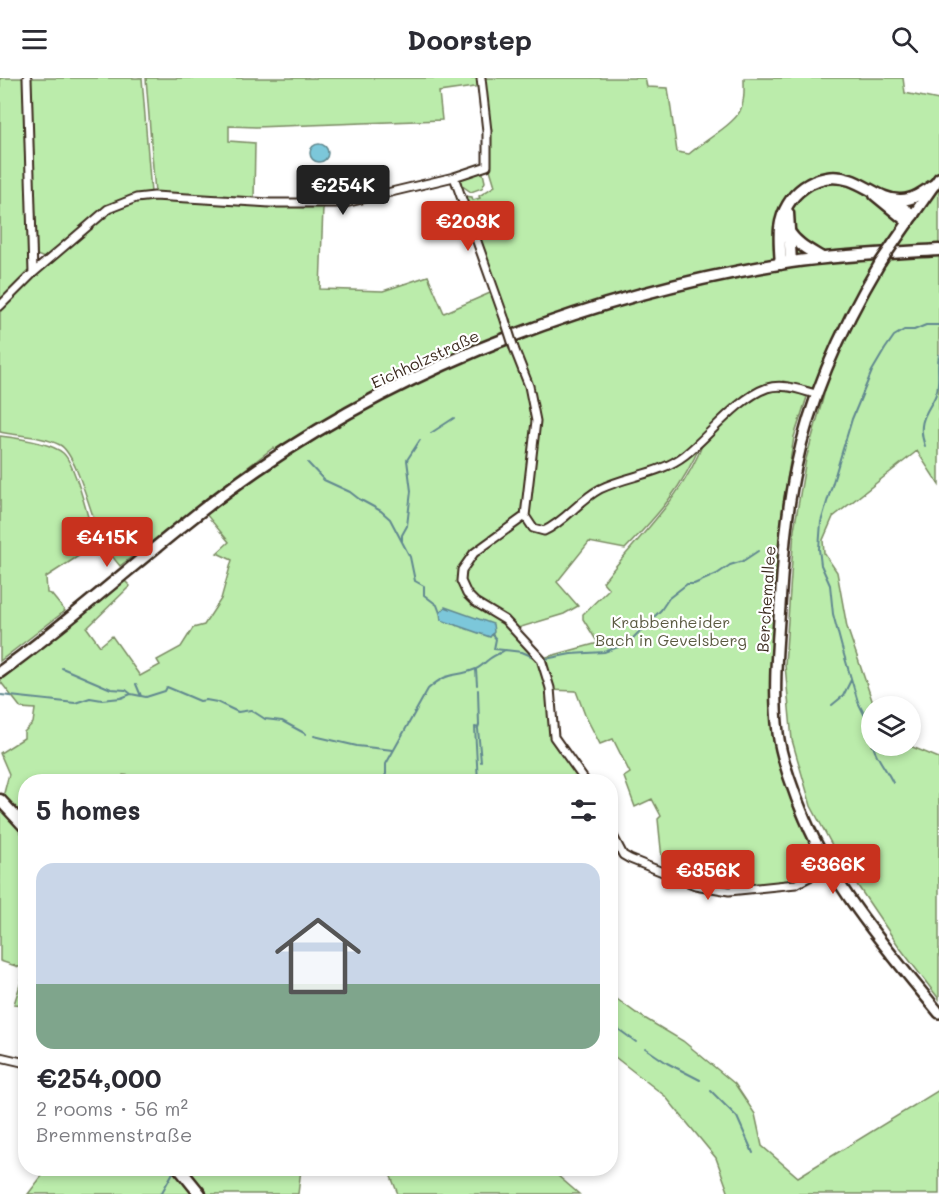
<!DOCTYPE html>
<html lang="en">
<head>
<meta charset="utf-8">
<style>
	:root { --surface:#fff; --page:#f7f7f7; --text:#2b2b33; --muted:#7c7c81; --line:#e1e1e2; --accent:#c8321e }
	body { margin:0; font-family:Mali,sans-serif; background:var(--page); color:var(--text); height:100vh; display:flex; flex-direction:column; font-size:22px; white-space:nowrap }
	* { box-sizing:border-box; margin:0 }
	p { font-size:20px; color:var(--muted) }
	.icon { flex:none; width:33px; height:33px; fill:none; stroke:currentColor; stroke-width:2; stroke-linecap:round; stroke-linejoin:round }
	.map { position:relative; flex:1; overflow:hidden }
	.panel { position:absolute; left:18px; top:696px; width:600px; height:402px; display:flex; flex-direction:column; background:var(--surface); border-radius:24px; box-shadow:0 3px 9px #0003 }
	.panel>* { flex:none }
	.controls { position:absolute; left:861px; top:618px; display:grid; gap:12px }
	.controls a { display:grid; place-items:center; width:60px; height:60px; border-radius:50%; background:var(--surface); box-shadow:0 3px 9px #0003; font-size:30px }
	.price { position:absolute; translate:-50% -51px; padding:0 14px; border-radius:6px; background:var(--accent); color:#fff; font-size:20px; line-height:39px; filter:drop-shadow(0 2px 3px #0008) }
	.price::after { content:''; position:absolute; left:50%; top:36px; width:18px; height:14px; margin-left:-9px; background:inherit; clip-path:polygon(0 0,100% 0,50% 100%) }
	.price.selected { background:#222; color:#fff }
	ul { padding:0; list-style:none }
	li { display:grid; align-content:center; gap:12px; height:318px; padding:0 18px }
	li+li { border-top:2px solid var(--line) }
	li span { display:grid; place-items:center; height:186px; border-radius:18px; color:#555 }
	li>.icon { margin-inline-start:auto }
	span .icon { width:108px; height:108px; fill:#fffc; stroke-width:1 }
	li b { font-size:26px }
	h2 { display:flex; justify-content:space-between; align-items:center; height:72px; padding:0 18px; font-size:26px }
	header { display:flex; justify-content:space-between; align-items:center; height:78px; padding:0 18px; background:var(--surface); font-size:27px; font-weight:700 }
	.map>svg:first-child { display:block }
	.green { fill:#bbecab; stroke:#7b8b64; stroke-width:1.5; fill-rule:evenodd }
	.water { fill:#7bc7da; stroke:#61888f; stroke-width:1.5 }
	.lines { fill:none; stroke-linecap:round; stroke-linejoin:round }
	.stream { stroke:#61888f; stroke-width:2 }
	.minor-casing { stroke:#3b2a1e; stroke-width:11 }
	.tertiary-casing { stroke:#3b2a1e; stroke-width:14 }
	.secondary-casing { stroke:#3b2a1e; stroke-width:15 }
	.minor { stroke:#fff; stroke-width:7 }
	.tertiary { stroke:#fff; stroke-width:9 }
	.secondary { stroke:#fff; stroke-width:10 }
	.minor-bridge-casing { stroke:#3b2a1e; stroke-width:11; stroke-linecap:butt }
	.tertiary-bridge-casing { stroke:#3b2a1e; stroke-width:14; stroke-linecap:butt }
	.minor-bridge { stroke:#fff; stroke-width:7 }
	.tertiary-bridge { stroke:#fff; stroke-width:9 }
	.labels { text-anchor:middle; stroke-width:4.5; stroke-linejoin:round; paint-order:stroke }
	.street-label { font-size:16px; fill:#3b2a1e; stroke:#fff }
	.park-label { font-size:16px; fill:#5b5a41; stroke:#fff }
</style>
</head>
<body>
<header><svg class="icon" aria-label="menu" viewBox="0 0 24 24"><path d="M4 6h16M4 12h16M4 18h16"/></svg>Doorstep<svg class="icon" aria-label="search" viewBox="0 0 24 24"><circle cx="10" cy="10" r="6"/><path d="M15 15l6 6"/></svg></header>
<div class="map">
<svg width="939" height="1116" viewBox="0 0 939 1116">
	<rect width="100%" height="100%" fill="#fff"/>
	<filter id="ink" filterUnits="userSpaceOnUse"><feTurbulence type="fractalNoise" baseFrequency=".0167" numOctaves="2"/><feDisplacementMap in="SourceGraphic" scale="12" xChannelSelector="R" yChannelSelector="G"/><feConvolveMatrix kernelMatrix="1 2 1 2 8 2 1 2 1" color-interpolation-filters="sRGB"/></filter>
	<g filter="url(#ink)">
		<!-- green -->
		<path class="green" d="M0,0h24l6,190 -1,5 -29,29z
			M30,0h112l9,115 -50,18 -49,44 -8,3 -7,-3z
			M146,0h499l2,9 21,1 9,64 12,2c12,-11 45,-30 51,-43 5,-10 4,-22 4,-33h159l2,15 34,7v385l-22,-34 -84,66 -10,23 1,13 13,19 10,55 27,79h-2v40h38l29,12v241l-39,-51 -61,-90 -28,-52 -19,-66 -7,-75 9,-135 12,-71 19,-68 -42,-10 -7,7 18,2 13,7 -13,40 -11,68 -13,180 4,54 21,73 24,48c-18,31 -90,32 -122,24 -11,-4 -23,-10 -34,-15l-5,-50 3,-3 -9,-17 -17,8 -11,-30 6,-4 -17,-34 -13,5 -15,-29 -9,-24 -27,-1 4,47 31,44 -427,1 -1,-4 -33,-3 -1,6 -96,1 -1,41 -19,-25 -2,-5 5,-19 -9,-21 24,-15v-6l9,-9 2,-14 -14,-1 -21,-27 123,-102 7,7 -43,42 13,18 12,-10 28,40 20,-11 -3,-5 24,-13 12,-19 11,-3 17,-26 11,-39 -15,-7 12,-11 -24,-29 76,-54 -7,-12 -154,119c-10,-11 -16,-23 -22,-36 -8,-19 -22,-76 -38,-85 -17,-9 -41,-9 -60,-13v-123l81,-76 24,-19 25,-11 23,-5 170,9 -3,82 63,2 45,-15 16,37 53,-23 -33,-94 8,1 1,3 7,-2 -1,-2 16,-10 -6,-20 -8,-80 -42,6 3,28 -186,7 -27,-1v15l26,2 -1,57 -99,-7zM701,365h2c-20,55 -65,93 -100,139l6,7 -26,25v5l15,24 -55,15 2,3h-4l-30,-31 53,-16 14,-8 -21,-24 32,-40 36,7c33,-34 58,-62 76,-106z
			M480,93l3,2 2,9 -3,6 -11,4 -10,-7v-7z
			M0,358c17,2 50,6 63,17 12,11 24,61 29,78l-14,4 7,17 -39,25 1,16 4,1 14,17 -65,50z
			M0,728l21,22 4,7v170l-11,-1 11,-35 -25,-8z
			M610,916l26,19 47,28 52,43 20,30 7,32 36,31 141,-87v104h-210l-13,-36 -51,-62 -54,-42z
			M48,1090l125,1 22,25h-167z
			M184,1091h117l-3,25h-93z
			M388,1091h162l29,25h-181z"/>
		<!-- water -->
		<path class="water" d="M310 75a9 9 0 1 1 18 0a9 9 0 1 1-18 0Z
			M445,529l48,17 1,8 -4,5 -49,-17 -1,-7z"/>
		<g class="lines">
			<!-- stream -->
			<path class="stream" d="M431,355l23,-15
				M925,368c-12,-32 13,-40 13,-63 1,-9 -1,-18 1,-28
				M308,385l16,17 26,12 9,7 22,12 9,8 20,38 5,24 9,5v9l13,10 3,8
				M402,464v-7l5,-9 4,-35 -4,-31 13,-20
				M492,556l4,5 -2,10 10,1
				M545,581l26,-5 33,-2 14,-5 15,-9 28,-28 8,-12 18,-14h7l23,-10 13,-9 13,-4 15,-10
				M62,590l49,21 15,1 5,4
				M476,592l1,15
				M136,606l5,12
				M478,612l1,35 -1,3 -3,-1 3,55
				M1,617l74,8 15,-5 12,2 19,-2 10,-4 15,3 19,-6 2,-4 33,14 6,-1 11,2 21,10 13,-2 14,9 17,2 24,13
				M832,627l11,-9 8,-16
				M478,651l3,33
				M314,658l43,10 36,4
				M872,662l-2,-14 -12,-24 -16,-54 -9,-34 -3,-29 -9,-20 -2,-16 2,-27 31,-103 20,-48 13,-22 9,-13 10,-6h10l12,-5h13
				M873,668c4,13 14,24 20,37
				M382,704l4,-8v-10l42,-75c21,-19 27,-11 48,-20 5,-2 8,-6 12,-9 5,-4 11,-6 17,-10l17,2 14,6
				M610,945l26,19
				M645,970l22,15 33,17
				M711,1013l26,26 16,36
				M161,1116l14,-25"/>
			<!-- minor casing -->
			<g class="minor-casing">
				<path id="minor" d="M27,0l6,195
					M454,99l51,143
					M0,228l33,-33 75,-64 28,-11 18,-2 116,7h75l109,-26 33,-11v-35l-6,-53
					M514,270l15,38 7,35 -11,95 8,12 11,3c22,-10 35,-31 56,-42 28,-14 59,-14 85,-34 24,-19 53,-57 82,-67 16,-5 33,2 49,6
					M525,438l-51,37 -12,17 -1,11 6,13 8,8 30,18 36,39 9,29 4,49 32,45
					M610,752l13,25 7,4 65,26 34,6 67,-7 23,-12 10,-8
					M0,979l26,6"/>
			</g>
			<!-- tertiary casing -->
			<g class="tertiary-casing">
				<path id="tertiary" d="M893,166l46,-66
					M880,185c-38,64 -69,131 -84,204 -10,46 -13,93 -16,139 -3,43 -7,85 -2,127 3,25 17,63 27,86 30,71 86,135 134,194"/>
			</g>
			<!-- secondary casing -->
			<g class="secondary-casing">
				<path id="secondary" d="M875,117l33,27
					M891,122l22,15
					M788,135l3,49
					M788,152c8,14 21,20 34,28
					M781,186c-1,-12 -2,-25 -1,-36 4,-34 37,-59 70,-48 16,5 33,21 51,20 12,0 23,-8 33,-15
					M0,594c89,-64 168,-141 258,-203 158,-109 344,-177 533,-207 49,-7 99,-9 148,-12
					M0,722l26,28
					M179,1090l21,26"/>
			</g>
			<!-- minor -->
			<use href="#minor" class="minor"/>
			<!-- tertiary -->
			<use href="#tertiary" class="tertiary"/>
			<!-- secondary -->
			<use href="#secondary" class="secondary"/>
			<!-- minor-bridge casing -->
			<g class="minor-bridge-casing">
				<path id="minor-bridge" d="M505,242l9,28"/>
			</g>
			<!-- tertiary-bridge casing -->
			<g class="tertiary-bridge-casing">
				<path id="tertiary-bridge" d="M880,185l13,-19"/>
			</g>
			<!-- minor-bridge -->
			<use href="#minor-bridge" class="minor-bridge"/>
			<!-- tertiary-bridge -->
			<use href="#tertiary-bridge" class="tertiary-bridge"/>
		</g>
	</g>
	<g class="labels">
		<!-- street labels -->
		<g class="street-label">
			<text transform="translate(425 281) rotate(-25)" y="6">Eichholzstraße</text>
			<text transform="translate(766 521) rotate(-86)" y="6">Berchemallee</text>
		</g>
		<!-- park labels -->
		<g class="park-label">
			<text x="671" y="550">Krabbenheider<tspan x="671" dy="18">Bach in Gevelsberg</tspan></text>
		</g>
	</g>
</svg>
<div class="controls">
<a><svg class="icon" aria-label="layers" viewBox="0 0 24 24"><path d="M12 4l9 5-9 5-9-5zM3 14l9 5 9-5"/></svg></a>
</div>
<b class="price selected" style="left:343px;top:138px">€254K</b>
<b class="price" style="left:468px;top:174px">€203K</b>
<b class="price" style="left:107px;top:490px">€415K</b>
<b class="price" style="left:833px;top:817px">€366K</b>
<b class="price" style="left:708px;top:823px">€356K</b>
<section class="panel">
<h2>5 homes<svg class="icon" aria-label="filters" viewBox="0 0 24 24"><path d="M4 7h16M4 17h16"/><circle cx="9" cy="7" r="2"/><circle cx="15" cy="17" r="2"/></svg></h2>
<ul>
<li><span style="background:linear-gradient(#c9d6e8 65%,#7fa58c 0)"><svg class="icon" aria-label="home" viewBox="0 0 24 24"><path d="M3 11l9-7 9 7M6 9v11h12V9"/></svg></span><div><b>€254,000</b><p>2 rooms · 56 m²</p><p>Bremmenstraße</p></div></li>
</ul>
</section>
</div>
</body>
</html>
